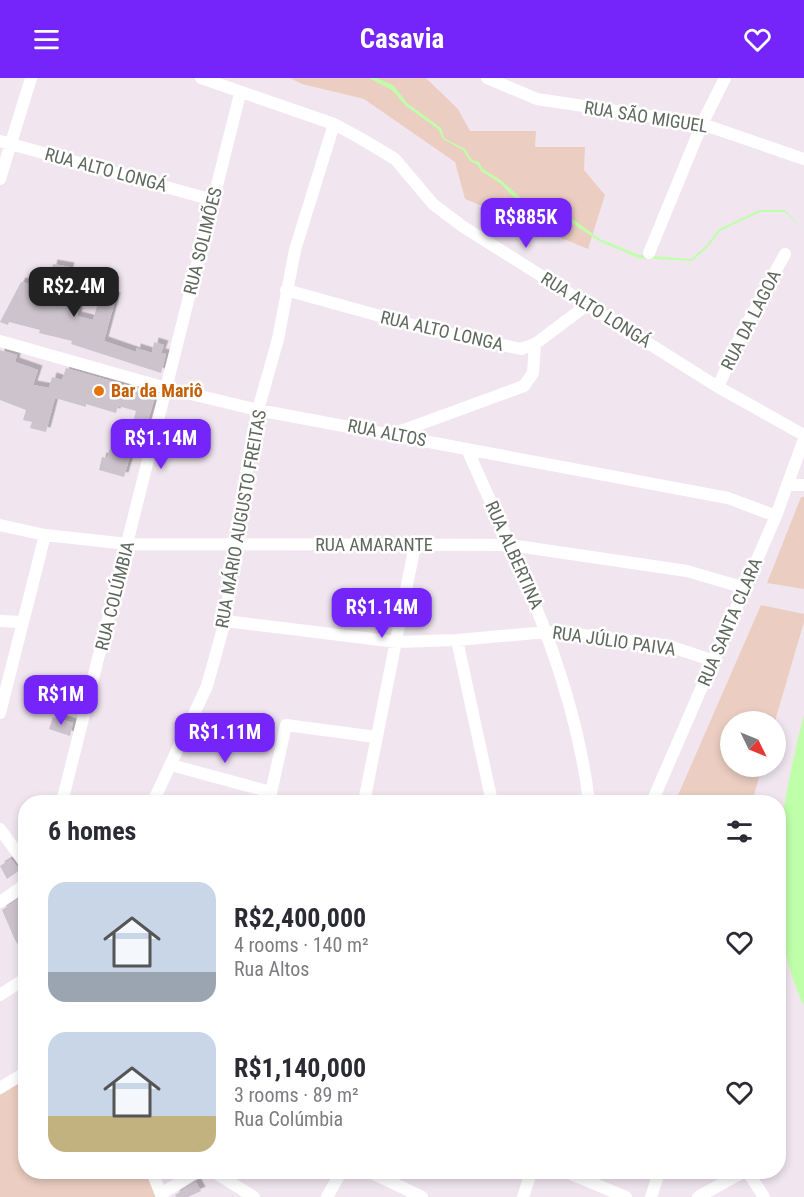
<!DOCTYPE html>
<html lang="en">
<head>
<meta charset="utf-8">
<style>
	:root { --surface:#fff; --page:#f2f2f3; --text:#2b2b33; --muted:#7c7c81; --accent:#7524fa }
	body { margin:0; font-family:"Roboto Condensed",sans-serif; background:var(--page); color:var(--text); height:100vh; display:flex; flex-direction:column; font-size:22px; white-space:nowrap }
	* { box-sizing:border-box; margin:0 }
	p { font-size:20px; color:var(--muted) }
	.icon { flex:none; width:33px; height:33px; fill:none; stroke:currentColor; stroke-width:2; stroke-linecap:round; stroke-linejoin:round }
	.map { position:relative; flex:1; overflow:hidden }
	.panel { position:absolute; left:18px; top:717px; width:768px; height:384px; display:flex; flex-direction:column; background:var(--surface); border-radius:24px; box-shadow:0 3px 9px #0003 }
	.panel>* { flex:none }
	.needle { width:39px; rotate:133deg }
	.tools { position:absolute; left:720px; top:633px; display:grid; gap:12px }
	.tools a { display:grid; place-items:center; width:66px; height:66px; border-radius:50%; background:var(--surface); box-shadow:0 3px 9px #0003; font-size:30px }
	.price { position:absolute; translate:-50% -51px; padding:0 14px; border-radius:12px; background:var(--accent); color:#fff; font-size:20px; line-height:39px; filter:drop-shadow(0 2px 3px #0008) }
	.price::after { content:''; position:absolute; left:50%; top:36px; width:18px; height:14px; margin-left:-9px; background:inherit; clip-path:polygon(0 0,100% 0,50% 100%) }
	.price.current { background:#222; color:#fff }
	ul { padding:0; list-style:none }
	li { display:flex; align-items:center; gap:18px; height:150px; padding:0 30px }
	li span { display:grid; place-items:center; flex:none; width:168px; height:120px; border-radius:18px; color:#555 }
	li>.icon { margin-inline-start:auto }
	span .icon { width:72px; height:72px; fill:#fffc; stroke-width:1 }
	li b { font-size:26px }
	h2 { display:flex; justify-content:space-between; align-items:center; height:72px; padding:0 30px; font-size:26px }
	header { display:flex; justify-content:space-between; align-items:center; height:78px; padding:0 30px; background:var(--accent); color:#fff; font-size:27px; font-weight:700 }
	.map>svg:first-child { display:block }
	.green { fill:#ebcec1 }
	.water { fill:#bfffa9 }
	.building { fill:#ccc3cd; filter:url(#shadow) }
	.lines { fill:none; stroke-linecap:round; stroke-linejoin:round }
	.minor { stroke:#fff; stroke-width:12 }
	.food-dot { fill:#e8710a; stroke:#fff; stroke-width:2 }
	.labels { text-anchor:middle; stroke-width:5; stroke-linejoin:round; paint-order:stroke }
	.street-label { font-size:18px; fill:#5f685e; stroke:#fff }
	.food-label { font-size:18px; font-weight:bold; fill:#c56008; stroke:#fff; text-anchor:start }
</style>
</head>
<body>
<header><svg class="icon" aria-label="menu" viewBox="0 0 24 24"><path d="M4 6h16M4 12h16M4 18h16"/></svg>Casavia<svg class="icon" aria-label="heart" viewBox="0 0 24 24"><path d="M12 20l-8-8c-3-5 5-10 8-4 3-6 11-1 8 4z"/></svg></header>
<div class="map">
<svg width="804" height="1119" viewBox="0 0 804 1119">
	<defs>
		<filter id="shadow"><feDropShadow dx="4.5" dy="-4.5" stdDeviation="0" flood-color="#0004"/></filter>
	</defs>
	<rect width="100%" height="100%" fill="#f1e6f0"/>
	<!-- green -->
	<path class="green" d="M290,0h136l32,31 12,22h66l-1,16h50l-1,23 21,25 -17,54 -123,-50 -10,-37 -91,-63 -62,-15z
		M801,419h3v92l-37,-6z
		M761,527l43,9v8l-29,99 -45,1v44l32,1 -10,35h-77z
		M25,1000l1,94h129l10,25h-165v-102z"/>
	<!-- water -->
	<path class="water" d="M369,0h8l17,8 13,17 34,25 3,10 21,11 7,11 7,2 4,7 19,12 22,20 39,11 37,27 39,16 52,4 15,-13 13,-17 40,-19h26l19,20 -19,-18h-25l-40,19 -13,17 -15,13 -54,-3 -39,-17 -38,-25 -40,-11 -21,-22 -19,-12 -4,-7 -7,-3 -7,-11 -20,-11 -5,-10 -32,-23 -14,-16z
		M804,636v292c-44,-94 -24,-196 0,-292z"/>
	<!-- building -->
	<path class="building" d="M53,186l17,3 -2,7h18l-9,42 16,4 8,-27 15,4 -12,44 32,11v-4l16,5 2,-11 10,3 -3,8 5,1 -5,19 -90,-29 1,-3 -33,-8 1,-3 -31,-8 -1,3 -8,-3 21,-40 27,6z
		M0,272l17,5 -2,7 23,8 -5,15 16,3 3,-11 10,3 4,-12 90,26 -16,54 -7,-2 -9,31 -25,-7 3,-13 5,1 5,-15 7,2 3,-9 10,-10 4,-15 -18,-5 -2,7 -30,-9v3l-31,-9 -9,34 -16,-4 2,-6 -9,-2 3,-10 -26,-10z
		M53,639l20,6 -3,13 -21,-7z
		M11,781l9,11 -13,9 -7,-13z
		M26,816v62l-11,-16 -13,-30z
		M196,1104l5,9 -13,6h-12l-1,-2z"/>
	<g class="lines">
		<!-- minor -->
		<path class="minor" d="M201,0l133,46 26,14 35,21 38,45 29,22 256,161 86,48
			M487,0l50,21 165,25 102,35
			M0,63l213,59
			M0,101l31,-101
			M649,175l53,-129 23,-46
			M286,212l141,39 94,20 14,-5 52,-39
			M0,263l166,47 92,22 470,88 48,18
			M718,309l24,-54 43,-79
			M393,356l131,-48 9,-13 2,-29
			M467,371c51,115 107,227 122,353
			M787,407h17
			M0,447l45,10 83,9 382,1 177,26 58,17
			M0,543l23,1
			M225,543l172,21 60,-2 90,-8 28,2 94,12 45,15
			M457,562l35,162
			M0,635l45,-178
			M171,687l100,27
			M62,724l178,-708
			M153,724l54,-116 18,-65 19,-137 14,-74 20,-71 17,-89 39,-126
			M269,724l17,-77 90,12
			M364,724l51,-257
			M652,724l124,-286 28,-77
			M0,751l26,36
			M0,824l26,-18
			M0,917l26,-17
			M0,1010l26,-16
			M152,1094l10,25
			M214,1094l40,25
			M370,1094l52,25
			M566,1094l60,25
			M748,1094l16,25
			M161,1116l35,-22
			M327,1119l14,-25
			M523,1119l8,-25
			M651,1119l8,-25
			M698,1119l45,-25"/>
	</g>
	<!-- markers -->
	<circle class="food-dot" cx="99" cy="313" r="6"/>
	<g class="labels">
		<!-- street labels -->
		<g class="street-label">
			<text transform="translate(646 39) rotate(9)" y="6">RUA SÃO MIGUEL</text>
			<text transform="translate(106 92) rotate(15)" y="6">RUA ALTO LONGÁ</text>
			<text transform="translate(203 163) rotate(-76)" y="6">RUA SOLIMÕES</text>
			<text transform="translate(596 232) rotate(32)" y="6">RUA ALTO LONGÁ</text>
			<text transform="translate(751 242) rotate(-63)" y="6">RUA DA LAGOA</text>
			<text transform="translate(442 253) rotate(13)" y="6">RUA ALTO LONGA</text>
			<text transform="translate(387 355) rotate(11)" y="6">RUA ALTOS</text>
			<text transform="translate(241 441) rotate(-80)" y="6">RUA MÁRIO AUGUSTO FREITAS</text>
			<text x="374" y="473">RUA AMARANTE</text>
			<text transform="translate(514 477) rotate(66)" y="6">RUA ALBERTINA</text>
			<text transform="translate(115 518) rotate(-76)" y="6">RUA COLÚMBIA</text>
			<text transform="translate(730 544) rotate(-67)" y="6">RUA SANTA CLARA</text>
			<text transform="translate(614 563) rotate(8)" y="6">RUA JÚLIO PAIVA</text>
		</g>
		<!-- food labels -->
		<g class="food-label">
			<text x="111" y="319">Bar da Mariô</text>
		</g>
	</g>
</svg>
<div class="tools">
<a><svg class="needle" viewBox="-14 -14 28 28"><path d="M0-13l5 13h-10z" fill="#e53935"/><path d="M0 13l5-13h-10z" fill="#7c7c81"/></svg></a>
</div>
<b class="price" style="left:526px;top:171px">R$885K</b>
<b class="price current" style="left:74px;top:240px">R$2.4M</b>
<b class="price" style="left:161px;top:392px">R$1.14M</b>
<b class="price" style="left:382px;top:561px">R$1.14M</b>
<b class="price" style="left:61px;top:648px">R$1M</b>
<b class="price" style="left:225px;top:686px">R$1.11M</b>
<section class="panel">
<h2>6 homes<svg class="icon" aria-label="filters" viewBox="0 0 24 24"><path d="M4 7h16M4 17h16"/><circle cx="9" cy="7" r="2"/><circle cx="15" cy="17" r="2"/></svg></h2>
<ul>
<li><span style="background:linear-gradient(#c9d6e8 75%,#9aa5b1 0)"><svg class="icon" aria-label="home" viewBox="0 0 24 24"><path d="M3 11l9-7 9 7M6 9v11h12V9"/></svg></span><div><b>R$2,400,000</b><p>4 rooms · 140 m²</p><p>Rua Altos</p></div><svg class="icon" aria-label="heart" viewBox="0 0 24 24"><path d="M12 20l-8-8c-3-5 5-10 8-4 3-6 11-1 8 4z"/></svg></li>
<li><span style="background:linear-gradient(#c9d6e8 70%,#c2b280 0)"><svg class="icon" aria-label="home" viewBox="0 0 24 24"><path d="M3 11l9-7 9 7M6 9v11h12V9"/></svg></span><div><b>R$1,140,000</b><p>3 rooms · 89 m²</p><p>Rua Colúmbia</p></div><svg class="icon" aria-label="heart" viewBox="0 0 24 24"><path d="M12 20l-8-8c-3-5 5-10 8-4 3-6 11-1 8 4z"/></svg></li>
</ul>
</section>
</div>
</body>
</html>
